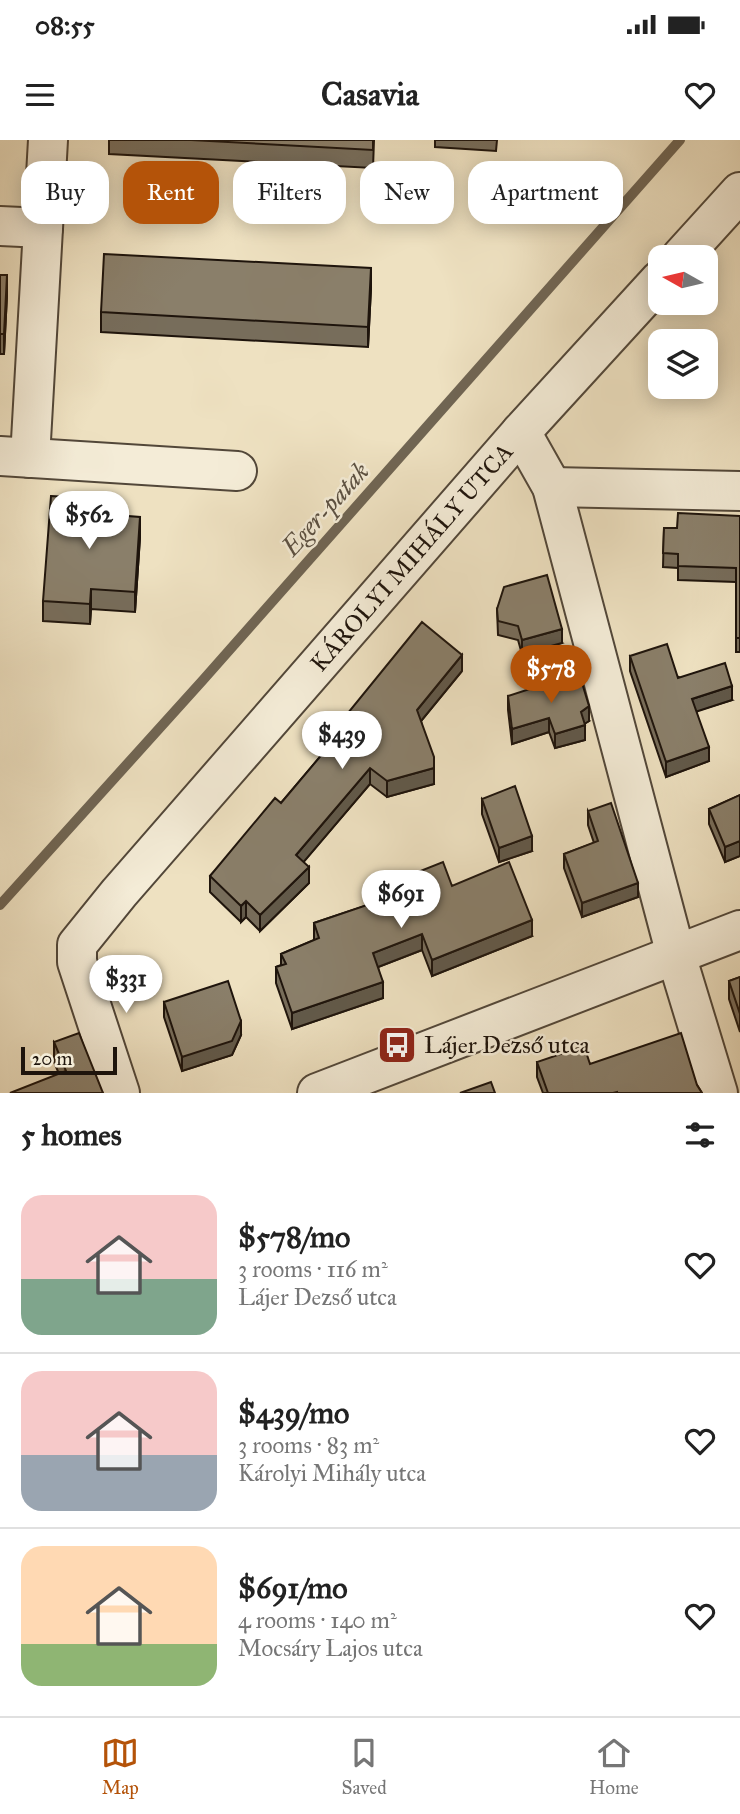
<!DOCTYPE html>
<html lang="en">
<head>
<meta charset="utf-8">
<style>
	:root { --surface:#fff; --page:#f2f2f2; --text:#222; --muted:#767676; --line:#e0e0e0; --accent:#b45309 }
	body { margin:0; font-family:"IM FELL Great Primer",serif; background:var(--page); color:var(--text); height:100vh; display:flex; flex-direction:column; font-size:26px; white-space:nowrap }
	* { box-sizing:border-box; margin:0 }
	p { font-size:23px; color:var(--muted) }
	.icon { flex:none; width:38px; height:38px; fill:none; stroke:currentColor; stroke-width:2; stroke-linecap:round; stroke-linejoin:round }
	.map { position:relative; height:953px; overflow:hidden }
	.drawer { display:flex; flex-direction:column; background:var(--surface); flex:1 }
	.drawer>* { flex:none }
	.banner { position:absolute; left:21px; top:21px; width:698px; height:63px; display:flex; gap:14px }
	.needle { width:46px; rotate:278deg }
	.controls { position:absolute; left:648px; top:105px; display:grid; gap:14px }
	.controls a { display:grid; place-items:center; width:70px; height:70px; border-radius:14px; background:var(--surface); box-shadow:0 4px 18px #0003; font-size:35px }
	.scale { position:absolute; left:21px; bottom:18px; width:96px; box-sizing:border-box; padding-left:7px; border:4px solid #1e140c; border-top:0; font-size:19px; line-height:24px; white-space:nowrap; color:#1e140c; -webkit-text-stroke:5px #f4ecd7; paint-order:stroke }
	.price { position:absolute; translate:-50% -60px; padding:0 16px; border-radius:24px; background:#fff; color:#222; font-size:23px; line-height:46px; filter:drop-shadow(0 2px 4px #0008) }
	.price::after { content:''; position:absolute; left:50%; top:42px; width:21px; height:16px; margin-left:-10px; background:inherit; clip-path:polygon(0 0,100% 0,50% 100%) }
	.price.on { background:var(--accent); color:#fff }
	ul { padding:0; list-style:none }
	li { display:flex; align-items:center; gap:21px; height:175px; padding:0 21px }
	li+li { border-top:2px solid var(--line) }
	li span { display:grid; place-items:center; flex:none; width:196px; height:140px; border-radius:21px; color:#555 }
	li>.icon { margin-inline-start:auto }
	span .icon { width:84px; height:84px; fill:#fffc; stroke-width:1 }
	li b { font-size:30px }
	h2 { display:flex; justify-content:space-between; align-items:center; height:84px; padding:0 21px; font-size:30px }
	.tag { padding:0 24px; border-radius:21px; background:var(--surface); box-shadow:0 4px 18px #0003; font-size:24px; line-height:63px }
	.tag.on { background:var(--accent); color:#fff }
	.status { display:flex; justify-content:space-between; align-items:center; height:49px; padding:0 35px; background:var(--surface); direction:ltr }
	.status svg { height:19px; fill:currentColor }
	header { display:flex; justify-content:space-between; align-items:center; height:91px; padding:0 21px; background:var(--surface); font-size:32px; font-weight:700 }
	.dock { display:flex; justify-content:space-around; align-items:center; height:98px; border-top:2px solid var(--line); background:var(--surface); font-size:19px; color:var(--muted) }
	.dock a { display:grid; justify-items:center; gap:4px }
	.dock .on { color:var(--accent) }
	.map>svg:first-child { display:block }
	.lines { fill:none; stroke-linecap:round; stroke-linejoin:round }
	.stream { stroke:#706553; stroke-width:10 }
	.minor-casing { stroke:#524739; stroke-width:42 }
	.minor { stroke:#f4ecd7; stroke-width:38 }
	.wall { fill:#776d5b; stroke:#1e140c; stroke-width:2 }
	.shaded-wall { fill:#61594a; stroke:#1e140c; stroke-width:2 }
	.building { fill:#8a7f6a; stroke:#1e140c; stroke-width:2 }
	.labels { text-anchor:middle; stroke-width:5; stroke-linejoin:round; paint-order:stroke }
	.street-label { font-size:24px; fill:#1e140c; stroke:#f4ecd7 }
	.poi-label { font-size:24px; fill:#1e140c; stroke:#f4ecd7; text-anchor:start }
	.water-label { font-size:26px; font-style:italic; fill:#5c5142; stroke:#f4ecd7 }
</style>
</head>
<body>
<div class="status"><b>08:55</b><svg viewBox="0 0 49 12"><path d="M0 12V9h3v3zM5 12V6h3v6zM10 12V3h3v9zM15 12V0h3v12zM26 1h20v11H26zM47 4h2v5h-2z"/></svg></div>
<header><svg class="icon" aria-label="menu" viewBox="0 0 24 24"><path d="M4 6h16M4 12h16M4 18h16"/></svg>Casavia<svg class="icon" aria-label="heart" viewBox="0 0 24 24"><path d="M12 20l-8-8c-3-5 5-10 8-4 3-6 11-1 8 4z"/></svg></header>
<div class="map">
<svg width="740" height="953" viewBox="0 0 740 953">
	<rect width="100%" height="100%" fill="#eee1c1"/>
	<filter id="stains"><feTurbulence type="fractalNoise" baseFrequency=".00286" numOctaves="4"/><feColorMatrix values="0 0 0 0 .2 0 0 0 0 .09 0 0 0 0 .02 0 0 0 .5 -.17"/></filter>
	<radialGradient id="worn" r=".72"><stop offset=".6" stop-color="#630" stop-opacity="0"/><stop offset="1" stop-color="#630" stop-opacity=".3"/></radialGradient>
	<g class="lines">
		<!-- stream -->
		<path class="stream" d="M0,765l203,-225 477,-540"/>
		<!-- minor casing -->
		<g class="minor-casing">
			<g id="minor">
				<path d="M0,86l43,2"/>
				<path d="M681,117l59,-65"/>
				<path d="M521,292l31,55 124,468 42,138"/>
				<path d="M0,316l237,15"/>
				<path d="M30,318l18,-318"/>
				<path d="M552,347l188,4"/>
				<path id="s1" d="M120,953l-43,-131v-17l42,-52 402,-461 139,-152"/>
				<path d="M317,953l423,-163"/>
			</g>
		</g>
		<!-- minor -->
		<use href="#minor" class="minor"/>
	</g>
	<!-- wall -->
	<path class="wall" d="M109,0h265l-1,28 -264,-14z
		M435,0h62l-1,11 -61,-4z
		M0,135l7,20 -3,59h-4z
		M371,148l-3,59 -267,-15v-20z
		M103,374l37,23 -5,75 -44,-3 -1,15 -47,-3v-20z
		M740,376v136h-4v-70l-58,-2v-12l-15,-1 1,-39h13z
		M497,469l65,34 -40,11 -4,-14 -20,-5z
		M630,516l102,44 -36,11 13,50 -43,16 -36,-106z
		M462,531l-41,50 13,63 -47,13 -17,-13 -67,78 6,21 -49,48 -14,-14 -5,5 -31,-30v-16l71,-73 49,-58v-10z
		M508,556l81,25 -5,3 1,16 -30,8 -6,-16 -37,12 -4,-34z
		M740,655v61l-15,6 -16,-38v-15z
		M482,659l50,52 -33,11 -17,-48z
		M588,671l50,86 -56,20 -18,-49v-14l30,-11 -6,-18z
		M452,746l80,50 -100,40 -10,-26 -44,17 5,31 -91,31 -16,-46v-16l5,-2v-11l33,-14v-17l66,-22v-14z
		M740,837v55l-11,-33v-18z
		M164,862l77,33 -9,20 -50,16 -18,-54z
		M54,902l49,51 -44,-19 -5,-12z
		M537,922l53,2 107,21 5,8h-159l-6,-16z"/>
	<!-- shaded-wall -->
	<path class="shaded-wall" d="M371,128v20l-3,59v-20z
		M7,135v20l-3,59v-20z
		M140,377v20l-5,75v-20z
		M91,449v20l-1,15v-20z
		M562,489v14l-40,11v-14z
		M462,515v16l-45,55v-16z
		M732,546v14l-40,13v-14z
		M589,566v15l-8,5v-14z
		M549,578v14l-37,12v-15z
		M585,585v15l-30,8v-14z
		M709,607v14l-43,16v-15z
		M370,628v16l-74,87v-16z
		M434,628v16l-47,13v-16z
		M532,696v15l-33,11v-14z
		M740,701v15l-15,6v-15z
		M309,727v16l-49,48v-16z
		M638,743v14l-56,20v-14z
		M246,761v16l-5,5v-16z
		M532,780v16l-100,40v-16z
		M422,794v16l-49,19v-16z
		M383,842v16l-91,31v-16z
		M241,881v14l-9,20 -50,16v-14z"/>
	<!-- building -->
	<path class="building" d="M191,0h182v10z
		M104,114l267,14 -3,59 -267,-15z
		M0,135h7l-3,59h-4z
		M51,356l52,3 -1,15 38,3 -5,75 -44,-3 -1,15 -47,-3z
		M678,373l62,3v122h-4v-70l-58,-2v-12l-15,-1 1,-25h13z
		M547,435l15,54 -40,11 -4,-14 -20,-5 -1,-12 7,-22z
		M422,482l40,33 -45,55 17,47v11l-47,13 -17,-13 -74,87 13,12 -49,48 -14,-14 -5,5 -31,-30 65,-78 6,5 54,-64 -5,-4z
		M667,504l11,34 47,-15 7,23 -40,13 17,48 -43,15 -36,-106z
		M579,533l10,33 -8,6 4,13 -30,9 -6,-16 -37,11 -4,-33z
		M515,646l17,50 -33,12 -17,-49z
		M740,655v46l-15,6 -16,-38z
		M611,663l27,80 -56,20 -18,-49 34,-13 -10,-30z
		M443,722l9,24 57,-24 23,58 -100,40 -10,-26 -49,19 10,29 -91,31 -16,-46 10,-3 -5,-10 38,-16 -5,-15 71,-24 -5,-12z
		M740,837v37l-11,-33z
		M228,841l13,40 -9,20 -50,16 -18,-55z
		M79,893l24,60h-93l56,-22 -12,-29z
		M681,893l16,52 5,8h-85v-1l-4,1h-65l-11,-31 47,-16 6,18z
		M491,942l4,11h-35z"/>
	<!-- icons -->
	<defs>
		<g id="bus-square" transform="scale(2.0125)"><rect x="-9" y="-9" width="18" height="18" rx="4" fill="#8f2418" stroke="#f4ecd7"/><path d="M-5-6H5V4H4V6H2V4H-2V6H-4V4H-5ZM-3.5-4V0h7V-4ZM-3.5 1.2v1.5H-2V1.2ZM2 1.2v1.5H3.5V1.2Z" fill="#fff"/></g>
	</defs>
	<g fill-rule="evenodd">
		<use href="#bus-square" x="397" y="905"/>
	</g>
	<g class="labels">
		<!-- street labels -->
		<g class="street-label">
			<text dy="8" stroke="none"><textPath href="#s1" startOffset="667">KÁROLYI MIHÁLY UTCA</textPath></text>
		</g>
		<!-- poi labels -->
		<g class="poi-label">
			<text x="424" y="913">Lájer Dezső utca</text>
		</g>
		<!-- water labels -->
		<g class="water-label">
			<text transform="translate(325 369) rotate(-48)" y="9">Eger-patak</text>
		</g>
	</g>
	<rect width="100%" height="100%" filter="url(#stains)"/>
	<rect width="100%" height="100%" fill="url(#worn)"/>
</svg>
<div class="controls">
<a><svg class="needle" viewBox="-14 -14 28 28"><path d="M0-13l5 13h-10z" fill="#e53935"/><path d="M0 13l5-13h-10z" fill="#767676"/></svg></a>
<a><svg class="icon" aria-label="layers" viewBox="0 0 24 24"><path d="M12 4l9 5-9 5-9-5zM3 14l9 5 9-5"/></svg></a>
</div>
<div class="scale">20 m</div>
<b class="price" style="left:89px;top:411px">$562</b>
<b class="price on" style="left:551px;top:565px">$578</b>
<b class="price" style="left:342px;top:631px">$439</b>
<b class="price" style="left:401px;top:790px">$691</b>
<b class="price" style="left:126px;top:875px">$331</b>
<div class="banner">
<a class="tag">Buy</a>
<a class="tag on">Rent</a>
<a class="tag">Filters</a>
<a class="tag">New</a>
<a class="tag">Apartment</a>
</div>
</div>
<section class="drawer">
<h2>5 homes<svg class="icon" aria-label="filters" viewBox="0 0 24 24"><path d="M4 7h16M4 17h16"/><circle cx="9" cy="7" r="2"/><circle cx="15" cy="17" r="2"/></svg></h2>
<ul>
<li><span style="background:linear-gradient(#f6c9c9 60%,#7fa58c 0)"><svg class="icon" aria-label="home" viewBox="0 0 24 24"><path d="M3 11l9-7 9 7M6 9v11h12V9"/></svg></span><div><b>$578/mo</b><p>3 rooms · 116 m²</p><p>Lájer Dezső utca</p></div><svg class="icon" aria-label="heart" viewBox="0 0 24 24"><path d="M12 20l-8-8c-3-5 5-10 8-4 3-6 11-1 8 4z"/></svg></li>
<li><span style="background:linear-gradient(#f6c9c9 60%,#9aa5b1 0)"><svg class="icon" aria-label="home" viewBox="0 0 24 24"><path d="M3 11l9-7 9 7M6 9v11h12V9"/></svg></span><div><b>$439/mo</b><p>3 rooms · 83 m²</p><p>Károlyi Mihály utca</p></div><svg class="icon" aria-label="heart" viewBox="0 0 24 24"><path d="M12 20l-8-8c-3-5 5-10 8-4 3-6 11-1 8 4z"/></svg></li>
<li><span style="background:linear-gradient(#ffd9b3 70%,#8fb573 0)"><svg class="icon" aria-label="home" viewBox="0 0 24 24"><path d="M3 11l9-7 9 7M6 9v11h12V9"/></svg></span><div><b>$691/mo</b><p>4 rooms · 140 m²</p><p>Mocsáry Lajos utca</p></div><svg class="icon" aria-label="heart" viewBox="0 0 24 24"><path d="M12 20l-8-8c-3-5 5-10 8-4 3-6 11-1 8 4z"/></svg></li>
</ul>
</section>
<nav class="dock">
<a class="on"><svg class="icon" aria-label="map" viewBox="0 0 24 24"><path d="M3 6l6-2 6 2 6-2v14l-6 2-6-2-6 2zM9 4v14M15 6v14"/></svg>Map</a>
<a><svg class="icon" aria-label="saved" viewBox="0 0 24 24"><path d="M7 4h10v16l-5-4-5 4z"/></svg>Saved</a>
<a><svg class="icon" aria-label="home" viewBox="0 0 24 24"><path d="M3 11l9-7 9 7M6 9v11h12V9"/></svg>Home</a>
</nav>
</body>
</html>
